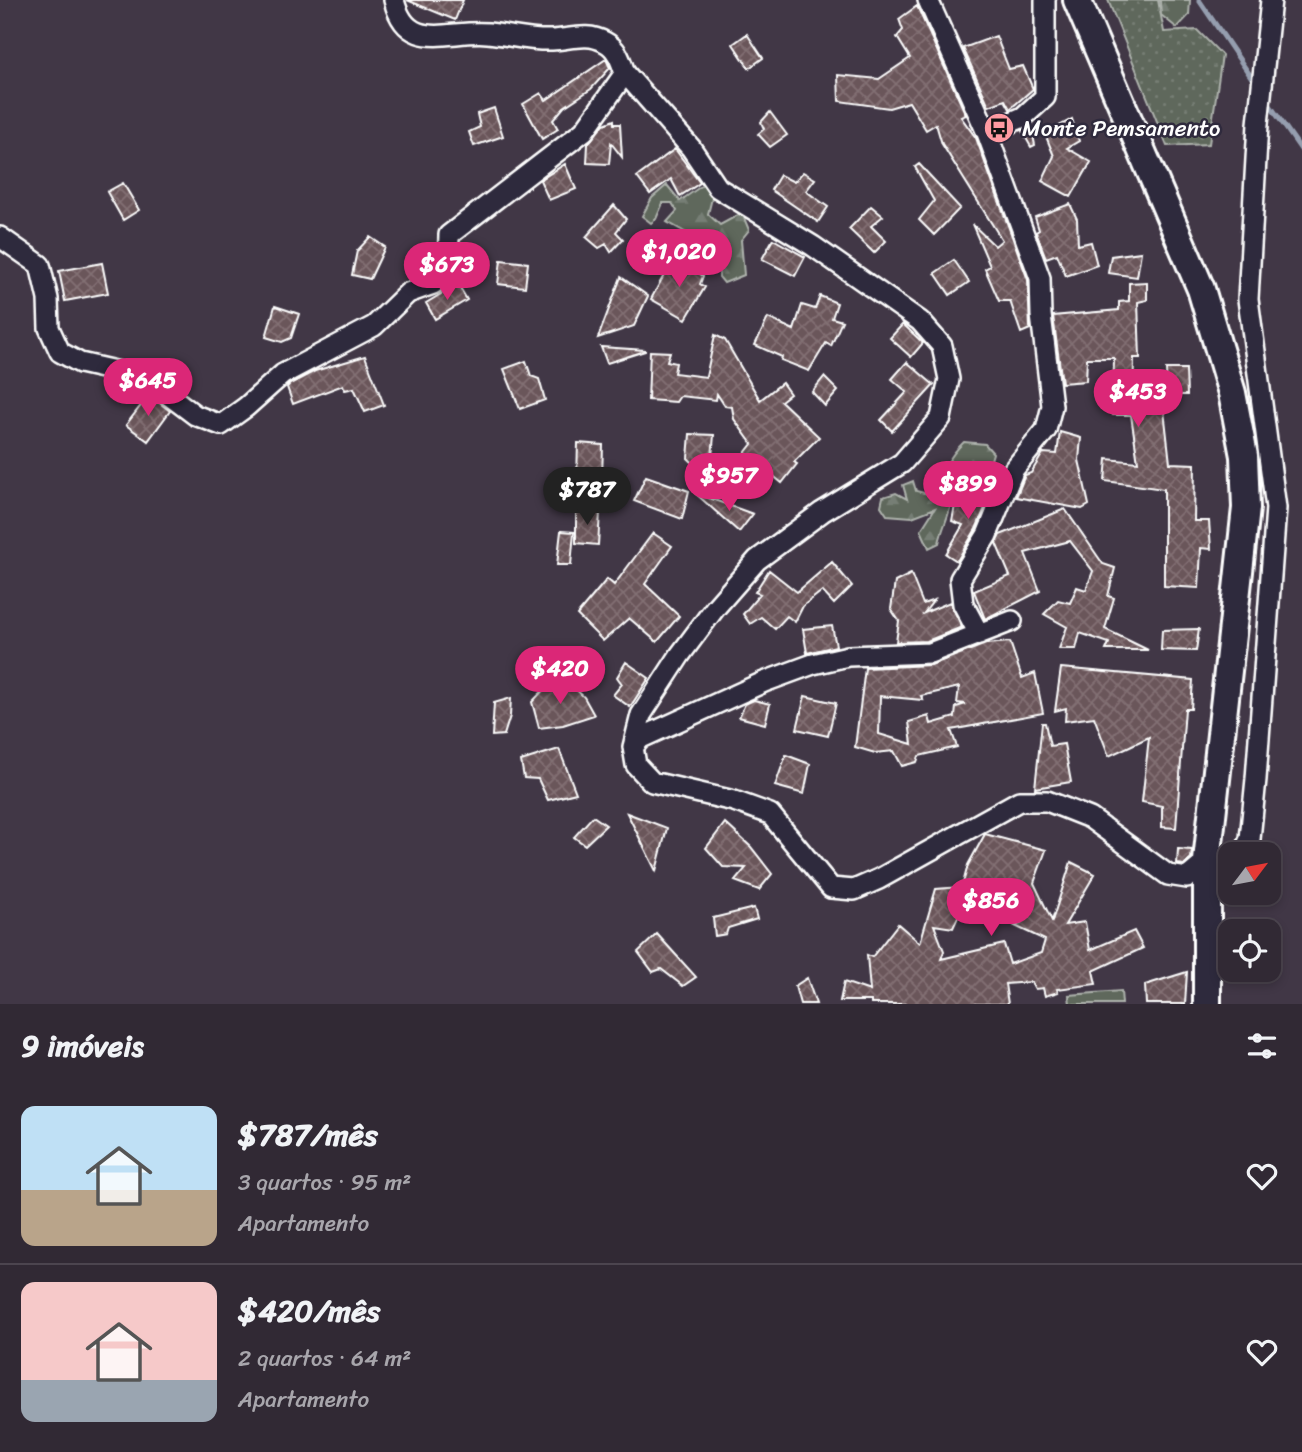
<!DOCTYPE html>
<html lang="pt">
<head>
<meta charset="utf-8">
<style>
	:root { --surface:#312934; --page:#39313c; --text:#f1f3f6; --muted:#a8a6ac; --line:#4c454f; --accent:#db2777 }
	body { margin:0; font-family:Sriracha,sans-serif; background:var(--page); color:var(--text); height:100vh; display:flex; flex-direction:column; font-size:26px; white-space:nowrap }
	* { box-sizing:border-box; margin:0 }
	p { font-size:23px; color:var(--muted) }
	.icon { flex:none; width:38px; height:38px; fill:none; stroke:currentColor; stroke-width:2; stroke-linecap:round; stroke-linejoin:round }
	.map { position:relative; height:1004px; overflow:hidden }
	.drawer { display:flex; flex-direction:column; background:var(--surface); flex:1 }
	.drawer>* { flex:none }
	.needle { width:46px; rotate:58deg }
	.fabs { position:absolute; left:1218px; top:842px; display:grid; gap:14px }
	.fabs a { display:grid; place-items:center; width:63px; height:63px; border-radius:14px; background:var(--surface); box-shadow:0 4px 10px #0003,0 0 0 2px var(--line); font-size:35px }
	.price { position:absolute; translate:-50% -60px; padding:0 16px; border-radius:24px; background:var(--accent); color:#fff; font-size:23px; line-height:46px; filter:drop-shadow(0 2px 4px #0008) }
	.price::after { content:''; position:absolute; left:50%; top:42px; width:21px; height:16px; margin-left:-10px; background:inherit; clip-path:polygon(0 0,100% 0,50% 100%) }
	.price.active { background:#222; color:#fff }
	ul { padding:0; list-style:none }
	li { display:flex; align-items:center; gap:21px; height:175px; padding:0 21px }
	li+li { border-top:2px solid var(--line) }
	li span { display:grid; place-items:center; flex:none; width:196px; height:140px; border-radius:14px; color:#555 }
	li>.icon { margin-inline-start:auto }
	span .icon { width:84px; height:84px; fill:#fffc; stroke-width:1 }
	li b { font-size:30px }
	h2 { display:flex; justify-content:space-between; align-items:center; height:84px; padding:0 21px; font-size:30px }
	.map>svg:first-child { display:block }
	.grass { fill:url(#grass-dots); stroke:#aeb3ad; stroke-width:2 }
	.forest { fill:url(#forest-firs); stroke:#aeb3ad; stroke-width:2 }
	.pitch { fill:#5e675b; stroke:#aeb3ad; stroke-width:2 }
	.lines { fill:none; stroke-linecap:round; stroke-linejoin:round }
	.stream { stroke:#959eaf; stroke-width:5 }
	.building { fill:url(#building-cross-hatch); stroke:#fff; stroke-width:2; fill-rule:evenodd }
	.street-casing { stroke:#fff; stroke-width:24 }
	.secondary-casing { stroke:#fff; stroke-width:32 }
	.street { stroke:#2f2a3d; stroke-width:19 }
	.secondary { stroke:#2f2a3d; stroke-width:26 }
	.labels { text-anchor:middle; stroke-width:5; stroke-linejoin:round; paint-order:stroke }
	.poi-label { font-size:23px; fill:#fff; stroke:#2f2a3d; text-anchor:start }
</style>
</head>
<body>
<div class="map">
<svg width="1302" height="1004" viewBox="0 0 1302 1004">
	<defs>
		<pattern id="grass-dots" width="8" height="8" patternUnits="userSpaceOnUse" patternTransform="scale(1.75)"><rect width="8" height="8" fill="#5e675b"/><path d="M2 2h.1M6 6h.1" fill="none" stroke="#767e74" stroke-width="1.8" stroke-linecap="round"/></pattern>
		<pattern id="forest-firs" width="22" height="20" patternUnits="userSpaceOnUse" patternTransform="scale(1.75)"><rect width="22" height="20" fill="#5e675b"/><path d="M5 1l3.5 6h-7zM16 11l3.5 6h-7z" fill="#767e74"/></pattern>
		<pattern id="building-cross-hatch" width="8" height="8" patternUnits="userSpaceOnUse" patternTransform="scale(1.75)"><rect width="8" height="8" fill="#6b565a"/><path d="M0 0l8 8M0 8l8-8" fill="none" stroke="#816f73"/></pattern>
	</defs>
	<rect width="100%" height="100%" fill="#413746"/>
	<filter id="ink" filterUnits="userSpaceOnUse"><feTurbulence type="fractalNoise" baseFrequency=".0143" numOctaves="2"/><feDisplacementMap in="SourceGraphic" scale="14" xChannelSelector="R" yChannelSelector="G"/><feConvolveMatrix kernelMatrix="1 2 1 2 8 2 1 2 1" color-interpolation-filters="sRGB"/></filter>
	<g filter="url(#ink)">
		<!-- grass -->
		<path class="grass" d="M1108,0h50l6,32 33,-2 25,25 -13,89 -42,2z"/>
		<!-- forest -->
		<path class="forest" d="M1160,0h30l-1,15 -12,13 -16,-13z
			M707,182l5,16 -4,16 12,11 22,-12 7,17 -8,10 3,35 -20,8 -5,-6c1,-28 -30,-43 -52,-55l10,-11 -5,-8h-9l-7,16 -5,4 -9,-7 10,-18 15,-13 13,16z
			M964,442l21,2 8,9 -5,17 -10,6 -10,-13 -11,8v12l6,4 1,6 -11,2c-3,20 -10,30 -14,48l-10,5 -8,-18 14,-22 -23,9 -25,-2 -6,-9 2,-9 13,-4 11,6 -4,-14 10,-4 3,10 20,5c4,-22 12,-39 28,-54z"/>
		<!-- pitch -->
		<path class="pitch" d="M1121,991l1,13h-52l-1,-9z"/>
		<g class="lines">
			<!-- stream -->
			<path class="stream" d="M1199,0l57,84
				M1267,101l35,50"/>
		</g>
		<!-- building -->
		<path class="building" d="M407,0h56l-8,20z
			M917,6l49,109 -5,2 15,21 52,142 2,49 -9,4 -11,-32h-11l-14,-32 5,-3 -18,-42 23,22 7,-6 -60,-96 -6,-20 -10,6 -17,-28 -20,6 -50,-7 -1,-26 41,4 31,-21 -13,-21 6,-7 -4,-11z
			M747,34l16,24 -14,10 -16,-24z
			M996,36l13,33 14,-3 10,23 -23,20 -5,-9 -16,6 -26,-58z
			M606,59l4,9 -19,21 -27,18 -11,13 5,9 -16,10 -19,-35 18,-11 5,7z
			M494,108l9,28 -29,10 -5,-14 11,-5 -3,-13z
			M770,112l17,23 -17,12 -12,-13 6,-5 -3,-7z
			M1072,119l7,22 -12,7 24,14 -20,35 -29,-16 12,-25 -9,-22z
			M614,120v4h6l2,33 -11,-14 -2,21 -22,-1 1,-19 16,-20z
			M1031,126l4,19 -4,2 -9,-16z
			M675,149l25,34 -20,13 -9,-17 -21,15 -13,-17z
			M565,164l11,25 -27,11 -9,-20z
			M919,164l41,44 -26,27 -15,-15 15,-19 -19,-34z
			M803,172l12,7 -9,12 22,16 -10,15 -47,-32 9,-15 14,7z
			M123,183l16,27 -16,10 -16,-28z
			M1070,204l7,15 1,26 13,-3 6,23 -31,11 -9,-22 -11,4 -10,-26 3,-2 -4,-13z
			M614,205l12,14 -10,13 7,7 -12,13 -5,-8 -7,4 -13,-11z
			M871,206l12,10 -12,10 15,15 -12,12 -25,-24z
			M370,237l15,10 -15,32 -18,-4 5,-24z
			M773,239l32,18 -10,19 -33,-17z
			M1141,252l-4,25 -29,-4 3,-17z
			M674,257l29,19 -3,8 5,3 -19,32 -35,-20z
			M501,260l27,3 -3,24 -27,-3z
			M954,260l15,22 -19,13 -15,-22z
			M102,263l6,30 -43,8 -6,-30z
			M621,277l27,19 -14,30 -36,12z
			M1147,282v18l-9,2 2,56h-6l-1,47 31,5 6,53 25,1 -1,57h15l2,28 -10,-1 -2,40 -35,-2v-97l-59,-8 2,-22 31,3 -7,-47h-18l1,-57h-27l-1,23 -24,2 -9,-67 66,-6v-8l10,-1v-18z
			M458,284l9,16 -32,19 -9,-16z
			M820,296l17,7 -5,15 10,3 -11,25 -5,-3 -17,28 -28,-11 1,-3 -27,-12 13,-27 26,12 8,-25 13,4z
			M275,306l24,8 -8,24 -9,4 -16,-5z
			M903,324l20,19 -12,14 -21,-19z
			M715,335l10,5 35,60 22,-17 8,11 -9,7 38,36 -25,25 3,2 -15,19 -37,-30 7,-9 -18,-25 -2,-12 -7,-1 -8,-12 -1,6 -36,-4 -4,6 -28,-2 2,-49 20,1 -3,9 9,2 -2,10 32,4z
			M601,347l44,3v1l-38,12z
			M365,356l19,49 -19,7 -11,-24 -9,2 -2,-5 -50,19 -6,-17 3,-3 25,-13z
			M526,361l5,15 8,3 6,21 -25,9 -16,-40z
			M907,362l27,23 -42,46 -11,-11 26,-28 -15,-13z
			M1166,369h20l1,26h-20z
			M824,377l14,14 -13,15 -13,-14z
			M149,395l21,16 -22,30 -22,-16z
			M1060,432l21,6 -2,22 10,45 -7,4 -66,-12 9,-22 6,-2 12,-20 14,1z
			M690,434l24,1 -2,22 -8,10 -8,-1 -8,-8z
			M578,443l25,2 -1,34 -25,-1z
			M646,476l43,15 -7,28 -48,-18z
			M980,487l12,5 -16,37 -19,32 -11,-7 17,-29 -11,-4 4,-21 17,5z
			M695,493l58,21 -14,18z
			M576,509l24,3 -2,33 -22,-2z
			M1065,509l38,55 12,4 -7,28 6,2 -9,31 43,21h-42l3,-7 -29,-10 -4,16h-17l8,-22 -23,-13 14,-14 12,3 7,-16 9,3 7,-19 -23,-30 -45,12 15,38 -55,28 -11,-28 36,-15 -14,-33 4,-8z
			M561,531l13,1 -3,33h-14z
			M653,533l19,13 -27,38 34,32 -22,26 -28,-24 -26,23 -26,-26 30,-36 7,6z
			M832,562l20,24 -18,18 -12,-13 -19,15 -8,16 -8,-6 -12,13 -14,-12 -11,7 -7,-10 17,-20 -5,-2 14,-22 28,22z
			M911,574l12,30 11,-4 -10,13 26,-11 12,25 -35,14 -31,1 3,-21 -8,-12 4,-27z
			M832,626l4,20 -29,7 -4,-24z
			M1199,629l-3,22 -35,-1 1,-20z
			M1010,642l12,36 13,-5 8,40 -92,17 6,17 -38,9 -2,6 -15,4 -8,-15 -19,2 -20,-6 10,-79 66,-3 55,-21zM959,687l-2,16 9,1 -10,3 -1,10 -24,7 -2,-8 -20,6 3,22 -33,-10 1,-38 43,4 -2,-4z
			M626,662l23,16 -19,29 -17,-12 9,-11 -5,-7z
			M1061,668l132,12 -2,29h-6l-9,119 -14,-1v-21l-20,-4 7,-65 -40,19 -15,-39 -29,4 1,-13 -11,3z
			M554,679l11,9 5,-4 14,13 10,18 -31,10 -24,3 -7,-26z
			M805,696l31,7 -8,33 -31,-7z
			M511,698l-1,18 -6,19 -12,1 2,-33z
			M754,700l16,4 -5,20 -26,-7 6,-13z
			M1042,723h3l5,23 14,-2 7,38 -36,6z
			M559,749l17,44 -28,7 -10,-21 -14,-1 -3,-17z
			M786,755l24,9 -6,30 -29,-8z
			M627,813l40,15 -11,43z
			M593,816l13,9 -21,20 -11,-8z
			M725,823l26,24 21,27 -13,16 -24,-9 11,-13 -23,-1 -17,-19z
			M985,834l61,16 -12,33 18,38 19,-59 24,12 -30,51 20,-3 5,28 44,-19 9,17 -50,23 3,13 -39,5 1,3 -13,4 -2,-8 -8,1 -4,-7 -26,2 3,20h-137v-3h-31l4,-19 26,9 -3,-36 5,2 26,-33 22,19 16,-54 26,-2 6,-22zM962,908l58,16 -5,2 30,14 -4,13 -31,11 -6,-20 -63,15 3,-8 -10,-26 19,3z
			M1178,849l14,1 -1,8 -7,7 -7,-1z
			M754,908l3,11 -29,9 -2,6 -11,2 -2,-18z
			M657,934l39,43 -13,9 -22,-17 -8,3 -15,-20z
			M1187,972l-2,32h-39l-1,-19z
			M807,978l8,23 1,3h-16l-5,-18z"/>
		<g class="lines">
			<!-- street casing -->
			<g class="street-casing">
				<path id="street" d="M394,0c13,54 55,29 94,33 22,2 41,8 64,7 19,-1 36,-8 53,2 12,6 16,19 20,31
					M928,0l59,133 53,145 1,37 11,91 -6,24 -32,39 -27,66 -27,44 3,25 16,30
					M987,133l36,-16 22,-20v-97
					M0,237l40,28 8,34 1,29 11,24 20,11 66,15 49,37 26,10 25,-18 37,-33 91,-48 34,-33 25,-9 15,-15 1,-34 135,-104 41,-58 66,75 27,40 95,58 107,75 22,25 7,33 -8,39 -39,45 -80,49 -65,48 -42,48 -35,47 -39,60 -8,32
					M1012,621l-82,32 -82,3 -35,8 -49,18 -123,56 -8,9 3,18 16,17 82,19 36,13 61,74 23,2 25,-11 140,-78h28l43,17 78,57 19,3 20,-17 23,2
					M1243,854l7,-15 6,-60 20,-271 -28,-209 10,-175 13,-124
					M1205,904l25,-30"/>
			</g>
			<!-- secondary casing -->
			<g class="secondary-casing">
				<path id="secondary" d="M1077,0l124,289 31,104 12,63 2,52 -39,353v143"/>
			</g>
			<!-- street -->
			<use href="#street" class="street"/>
			<!-- secondary -->
			<use href="#secondary" class="secondary"/>
		</g>
	</g>
	<!-- icons -->
	<defs>
		<g id="bus-disc" transform="scale(1.575)"><circle r="9.5" fill="#ff9aa2" stroke="#2f2a3d"/><path d="M-5-6H5V4H4V6H2V4H-2V6H-4V4H-5ZM-3.5-4V0h7V-4ZM-3.5 1.2v1.5H-2V1.2ZM2 1.2v1.5H3.5V1.2Z" fill="#111"/></g>
	</defs>
	<g fill-rule="evenodd">
		<use href="#bus-disc" x="999" y="128"/>
	</g>
	<g class="labels">
		<!-- poi labels -->
		<g class="poi-label">
			<text x="1022" y="136">Monte Pemsamento</text>
		</g>
	</g>
</svg>
<div class="fabs">
<a><svg class="needle" viewBox="-14 -14 28 28"><path d="M0-13l5 13h-10z" fill="#e53935"/><path d="M0 13l5-13h-10z" fill="#a8a6ac"/></svg></a>
<a><svg class="icon" aria-label="locate" viewBox="0 0 24 24"><circle cx="12" cy="12" r="6"/><path d="M12 2v4M12 18v4M2 12h4M18 12h4"/></svg></a>
</div>
<b class="price" style="left:679px;top:289px">$1,020</b>
<b class="price" style="left:447px;top:302px">$673</b>
<b class="price" style="left:148px;top:418px">$645</b>
<b class="price" style="left:1138px;top:429px">$453</b>
<b class="price" style="left:729px;top:513px">$957</b>
<b class="price" style="left:968px;top:521px">$899</b>
<b class="price active" style="left:587px;top:527px">$787</b>
<b class="price" style="left:560px;top:706px">$420</b>
<b class="price" style="left:991px;top:938px">$856</b>
</div>
<section class="drawer">
<h2>9 imóveis<svg class="icon" aria-label="filters" viewBox="0 0 24 24"><path d="M4 7h16M4 17h16"/><circle cx="9" cy="7" r="2"/><circle cx="15" cy="17" r="2"/></svg></h2>
<ul>
<li><span style="background:linear-gradient(#bfe0f5 60%,#b9a48a 0)"><svg class="icon" aria-label="home" viewBox="0 0 24 24"><path d="M3 11l9-7 9 7M6 9v11h12V9"/></svg></span><div><b>$787/mês</b><p>3 quartos · 95 m²</p><p>Apartamento</p></div><svg class="icon" aria-label="heart" viewBox="0 0 24 24"><path d="M12 20l-8-8c-3-5 5-10 8-4 3-6 11-1 8 4z"/></svg></li>
<li><span style="background:linear-gradient(#f6c9c9 70%,#9aa5b1 0)"><svg class="icon" aria-label="home" viewBox="0 0 24 24"><path d="M3 11l9-7 9 7M6 9v11h12V9"/></svg></span><div><b>$420/mês</b><p>2 quartos · 64 m²</p><p>Apartamento</p></div><svg class="icon" aria-label="heart" viewBox="0 0 24 24"><path d="M12 20l-8-8c-3-5 5-10 8-4 3-6 11-1 8 4z"/></svg></li>
</ul>
</section>
</body>
</html>
